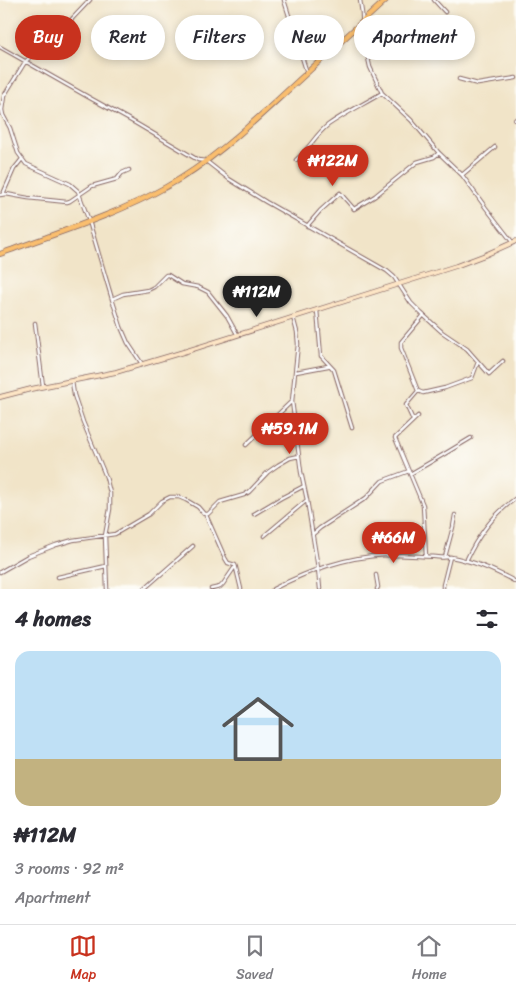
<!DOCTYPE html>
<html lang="en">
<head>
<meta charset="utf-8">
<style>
	:root { --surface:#fff; --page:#f7f7f7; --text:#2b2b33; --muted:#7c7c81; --line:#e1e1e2; --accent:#c8321e }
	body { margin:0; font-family:Sriracha,sans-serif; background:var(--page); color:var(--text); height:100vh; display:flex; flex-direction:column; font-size:19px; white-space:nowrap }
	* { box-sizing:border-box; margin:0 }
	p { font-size:16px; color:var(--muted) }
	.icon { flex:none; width:28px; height:28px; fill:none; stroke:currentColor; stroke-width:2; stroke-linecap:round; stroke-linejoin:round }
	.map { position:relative; height:589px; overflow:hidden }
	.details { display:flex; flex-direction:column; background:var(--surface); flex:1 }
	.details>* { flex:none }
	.hud { position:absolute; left:15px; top:15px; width:486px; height:45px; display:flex; gap:10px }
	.price { position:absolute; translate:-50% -42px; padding:0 11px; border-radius:18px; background:var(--accent); color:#fff; font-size:16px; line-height:32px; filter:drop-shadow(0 1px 2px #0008) }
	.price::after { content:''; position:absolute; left:50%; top:30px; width:15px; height:11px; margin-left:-8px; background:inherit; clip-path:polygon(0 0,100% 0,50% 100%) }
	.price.active { background:#222; color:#fff }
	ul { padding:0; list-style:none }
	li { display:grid; align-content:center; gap:10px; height:265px; padding:0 15px }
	li span { display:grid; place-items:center; height:155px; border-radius:15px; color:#555 }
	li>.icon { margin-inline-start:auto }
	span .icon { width:90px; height:90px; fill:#fffc; stroke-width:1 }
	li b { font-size:21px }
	h2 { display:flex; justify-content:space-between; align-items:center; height:60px; padding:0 15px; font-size:21px }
	.tag { padding:0 18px; border-radius:22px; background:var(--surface); box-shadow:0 2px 8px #0003; font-size:18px; line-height:45px }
	.tag.active { background:var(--accent); color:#fff }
	.dock { display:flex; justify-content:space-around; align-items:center; height:70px; border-top:1px solid var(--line); background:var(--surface); font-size:14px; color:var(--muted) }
	.dock a { display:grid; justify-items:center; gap:2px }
	.dock .active { color:var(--accent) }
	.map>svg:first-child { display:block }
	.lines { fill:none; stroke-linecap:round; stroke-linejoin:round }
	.minor-casing { stroke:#846462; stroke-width:4.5 }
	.secondary-casing { stroke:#846462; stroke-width:5.5 }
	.primary-casing { stroke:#846462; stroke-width:6 }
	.minor { stroke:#fff; stroke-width:2.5 }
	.secondary { stroke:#fde5c5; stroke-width:4 }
	.primary { stroke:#fabe6e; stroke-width:4.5 }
</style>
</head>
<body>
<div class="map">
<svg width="516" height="589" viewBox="0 0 516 589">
	<rect width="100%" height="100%" fill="#fdfcf7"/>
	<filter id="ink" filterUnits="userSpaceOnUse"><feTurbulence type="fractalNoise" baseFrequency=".02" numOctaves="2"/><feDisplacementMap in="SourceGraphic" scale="10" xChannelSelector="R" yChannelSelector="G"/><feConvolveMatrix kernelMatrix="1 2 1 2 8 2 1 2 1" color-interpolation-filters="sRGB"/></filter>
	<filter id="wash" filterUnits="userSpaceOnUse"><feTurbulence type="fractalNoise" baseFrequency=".0096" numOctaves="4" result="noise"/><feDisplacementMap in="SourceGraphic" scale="20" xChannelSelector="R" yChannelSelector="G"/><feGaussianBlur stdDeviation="1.12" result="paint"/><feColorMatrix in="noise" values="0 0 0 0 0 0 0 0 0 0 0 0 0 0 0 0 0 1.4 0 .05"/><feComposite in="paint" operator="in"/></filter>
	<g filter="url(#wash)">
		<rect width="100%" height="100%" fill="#f1e4c8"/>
	</g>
	<g filter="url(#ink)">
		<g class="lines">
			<!-- minor casing -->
			<g class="minor-casing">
				<path id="minor" d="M90,0l-20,21 -18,15 -27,26 -21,34 -2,14 1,5 7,13 8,25 8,11 44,20 8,7 11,30 23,78 9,28 7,16 14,21
					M284,0l23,73
					M360,0l2,13 1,22 7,32 12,26 29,27 28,33 23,22 24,33 27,35
					M434,0l11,12
					M0,47l90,51 47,26 61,36 8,1 23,18 37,23 121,69 7,6 17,26 10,10 21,19 25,17 22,25 14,-13
					M459,79l19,5 38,-6
					M515,120l1,-1
					M296,160c13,-11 20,-26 32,-35 17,-12 36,-21 54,-32
					M462,175l33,-28
					M3,194l11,-25 8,-10
					M0,195l6,-1 22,4 39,4 3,-1 22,-15 25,-7 5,-6 7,-3
					M307,226l13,-15 20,-18 14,16 21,-13 42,-34 17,-5 5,-4
					M112,299l11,-5 25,-4 6,-3 12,-12h2l14,9 16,3 10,5 19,24 10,18
					M317,310l4,46 13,14 18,58
					M293,317l4,15 1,12 -6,57 9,71 6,28 11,68 2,21
					M35,323l8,63
					M296,372l32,-6
					M72,381l2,14 9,27 23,55 4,16v16l-5,27 2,53
					M418,391l-17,-43v-6l22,-26
					M418,391l5,2 22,-5 27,-10 6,-16
					M418,416l-23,22 28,67 3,51
					M413,420l-7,-15 12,-14
					M246,445l46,-44
					M410,474l31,-18 30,-18
					M254,514l27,-16 23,-12
					M206,515l19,43 3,5 7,2 1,3 5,21
					M313,534l7,-6 46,-30 16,-17 27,-10
					M264,536l43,-36
					M445,557l8,-30 2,-12
					M466,561c11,-24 28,-47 50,-63
					M0,572l28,-16 28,-11 17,-5 42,-6 34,-20 13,-13 8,-4h9l7,3 12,7 6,7h4l12,-12 24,-7 5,-3 19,-20 10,-7 12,-7 9,-2
					M376,575l2,12 -1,2
					M58,577l48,-11
					M144,589l49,-43
					M211,589l9,-2 3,-3 11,-16h2
					M273,589c37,-19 72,-32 113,-34 17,0 33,1 50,2 5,1 10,0 15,0 23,4 45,14 65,25
					M443,589v-4l7,-28"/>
			</g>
			<!-- secondary casing -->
			<g class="secondary-casing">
				<path id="secondary" d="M0,397l31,-8 85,-17 74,-22 266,-84 29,-11 31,-14"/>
			</g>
			<!-- primary casing -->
			<g class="primary-casing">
				<path id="primary" d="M0,254c56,-21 114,-38 166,-67 44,-24 82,-60 119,-94 34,-31 67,-62 101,-93"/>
			</g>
			<!-- minor -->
			<use href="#minor" class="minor"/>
			<!-- secondary -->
			<use href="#secondary" class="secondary"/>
			<!-- primary -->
			<use href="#primary" class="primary"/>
		</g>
	</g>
</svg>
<b class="price" style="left:333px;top:187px">₦122M</b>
<b class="price active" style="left:257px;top:318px">₦112M</b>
<b class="price" style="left:290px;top:455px">₦59.1M</b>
<b class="price" style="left:394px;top:564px">₦66M</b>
<div class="hud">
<a class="tag active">Buy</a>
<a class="tag">Rent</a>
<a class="tag">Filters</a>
<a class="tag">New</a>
<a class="tag">Apartment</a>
</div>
</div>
<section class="details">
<h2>4 homes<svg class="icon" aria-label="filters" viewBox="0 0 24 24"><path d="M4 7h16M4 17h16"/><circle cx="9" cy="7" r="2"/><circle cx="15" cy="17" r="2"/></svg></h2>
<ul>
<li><span style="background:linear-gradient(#bfe0f5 70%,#c2b280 0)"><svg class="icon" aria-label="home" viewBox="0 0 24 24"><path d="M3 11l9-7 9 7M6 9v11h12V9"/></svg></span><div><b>₦112M</b><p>3 rooms · 92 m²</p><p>Apartment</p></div></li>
</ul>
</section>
<nav class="dock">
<a class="active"><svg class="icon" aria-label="map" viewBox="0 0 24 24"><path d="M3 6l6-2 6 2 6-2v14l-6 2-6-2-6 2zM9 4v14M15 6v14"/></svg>Map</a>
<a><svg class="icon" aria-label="saved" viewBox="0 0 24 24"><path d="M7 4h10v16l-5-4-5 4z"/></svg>Saved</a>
<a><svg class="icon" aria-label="home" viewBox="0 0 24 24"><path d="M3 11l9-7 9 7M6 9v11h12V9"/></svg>Home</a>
</nav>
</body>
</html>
